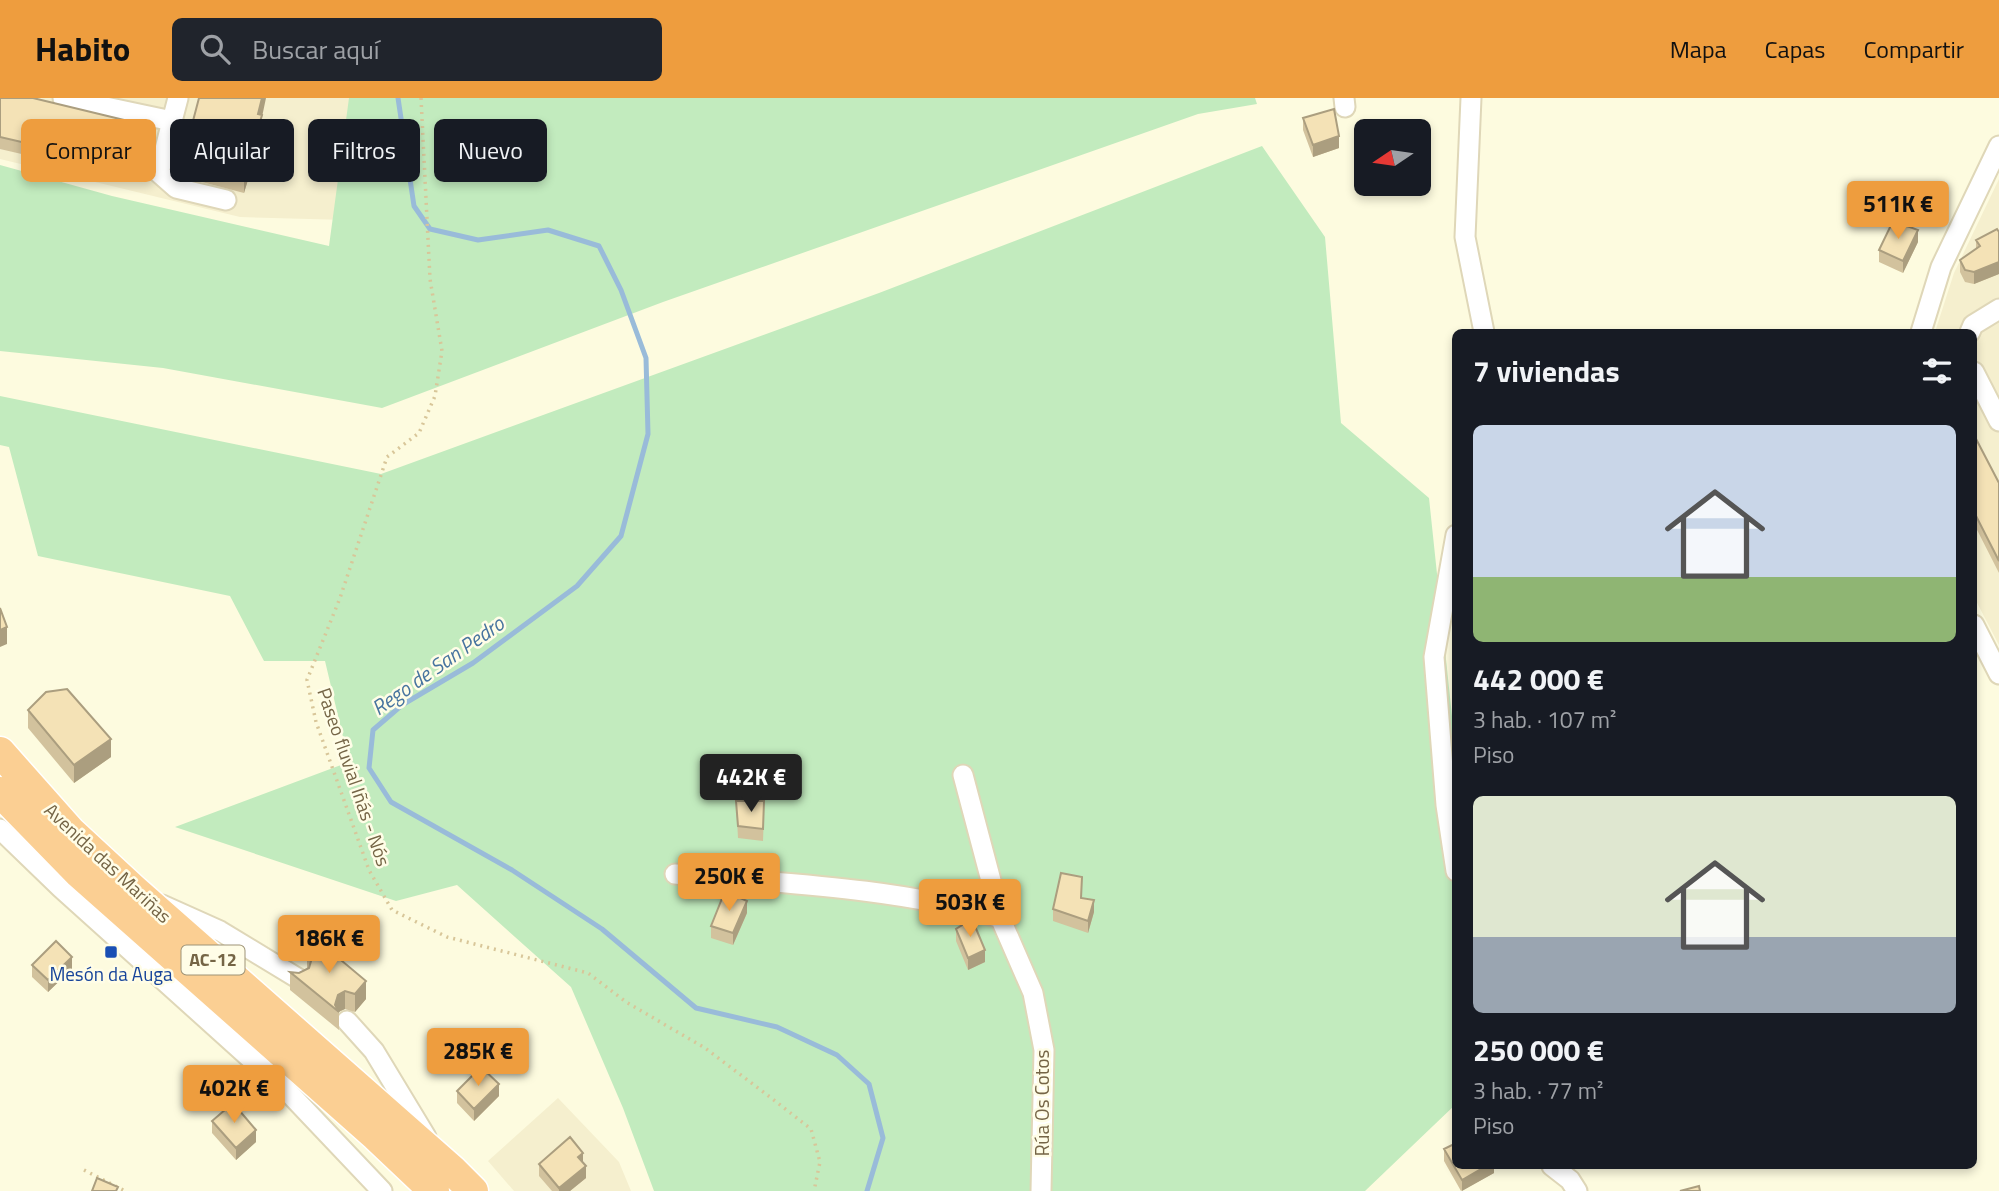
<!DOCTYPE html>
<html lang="es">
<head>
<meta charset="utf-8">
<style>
	:root { --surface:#171b24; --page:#20242c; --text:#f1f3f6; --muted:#9ea1a6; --accent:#ee9d3e }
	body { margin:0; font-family:"Titillium Web",sans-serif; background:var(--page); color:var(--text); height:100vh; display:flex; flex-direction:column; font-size:26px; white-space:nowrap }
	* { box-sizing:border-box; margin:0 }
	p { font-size:23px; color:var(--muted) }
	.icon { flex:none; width:38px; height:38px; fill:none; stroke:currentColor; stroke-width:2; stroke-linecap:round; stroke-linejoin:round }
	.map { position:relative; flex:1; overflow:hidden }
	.sheet { position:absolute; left:1452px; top:231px; width:525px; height:840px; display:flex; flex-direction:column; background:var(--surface); border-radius:10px; box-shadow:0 4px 10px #0003 }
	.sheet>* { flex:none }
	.top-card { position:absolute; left:21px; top:21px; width:665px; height:63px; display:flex; gap:14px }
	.needle { width:46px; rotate:257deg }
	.buttons { position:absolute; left:1354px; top:21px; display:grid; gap:14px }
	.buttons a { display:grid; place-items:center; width:77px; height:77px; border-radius:10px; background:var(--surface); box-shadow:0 4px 10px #0003; font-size:35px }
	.price { position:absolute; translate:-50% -60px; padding:0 16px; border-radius:7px; background:var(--accent); color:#111; font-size:23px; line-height:46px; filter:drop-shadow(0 2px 4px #0008) }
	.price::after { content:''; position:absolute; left:50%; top:42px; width:21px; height:16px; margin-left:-10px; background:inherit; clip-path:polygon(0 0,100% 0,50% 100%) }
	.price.selected { background:#222; color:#fff }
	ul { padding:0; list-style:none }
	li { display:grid; align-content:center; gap:14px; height:371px; padding:0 21px }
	li span { display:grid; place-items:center; height:217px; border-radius:10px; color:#555 }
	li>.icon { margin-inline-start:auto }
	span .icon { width:126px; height:126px; fill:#fffc; stroke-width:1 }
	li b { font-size:30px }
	h2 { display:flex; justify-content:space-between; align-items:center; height:84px; padding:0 21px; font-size:30px }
	.tag { padding:0 24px; border-radius:10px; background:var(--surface); box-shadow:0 4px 10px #0003; font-size:24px; line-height:63px }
	.tag.selected { background:var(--accent); color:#111 }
	header { display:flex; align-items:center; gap:42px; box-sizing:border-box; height:98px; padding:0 35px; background:var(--accent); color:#111 }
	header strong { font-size:33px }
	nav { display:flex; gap:38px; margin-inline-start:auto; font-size:24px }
	.search { width:490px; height:63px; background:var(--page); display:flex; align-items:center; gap:18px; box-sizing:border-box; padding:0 24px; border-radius:10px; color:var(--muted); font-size:26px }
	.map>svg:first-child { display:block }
	.residential { fill:#f5efce }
	.green { fill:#c2ebbe }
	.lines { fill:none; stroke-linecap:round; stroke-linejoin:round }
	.stream { stroke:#99bbd9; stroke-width:5 }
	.minor-casing { stroke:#dfd7b8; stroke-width:23 }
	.highway-casing { stroke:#fff; stroke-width:33 }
	.path { stroke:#d8c699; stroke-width:3.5; stroke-dasharray:2 5; stroke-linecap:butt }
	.minor { stroke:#fff; stroke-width:19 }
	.highway { stroke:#fbcf93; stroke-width:30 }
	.wall { fill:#d2c29d }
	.shaded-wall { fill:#ab9e7f }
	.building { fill:#f4e2b6; stroke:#ab9e7f; stroke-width:2 }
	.transit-dot { fill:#1a4fb4; stroke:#fffde7; stroke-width:2.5 }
	.labels { text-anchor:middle; stroke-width:5; stroke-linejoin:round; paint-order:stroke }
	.shield { fill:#fffde7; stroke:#9e9376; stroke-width:2 }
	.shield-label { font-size:18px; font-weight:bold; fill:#756546 }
	.street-label { font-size:19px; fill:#756546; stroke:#fffde7 }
	.transit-label { font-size:19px; fill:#164399; stroke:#fffde7 }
	.water-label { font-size:21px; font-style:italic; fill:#47749f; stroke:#fffde7 }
</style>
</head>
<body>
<header>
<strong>Habito</strong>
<div class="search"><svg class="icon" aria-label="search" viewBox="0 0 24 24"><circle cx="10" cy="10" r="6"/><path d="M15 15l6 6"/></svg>Buscar aquí</div>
<nav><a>Mapa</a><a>Capas</a><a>Compartir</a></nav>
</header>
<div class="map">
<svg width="1999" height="1093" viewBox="0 0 1999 1093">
	<rect width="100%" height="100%" fill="#fdfbdf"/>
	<!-- residential -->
	<path class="residential" d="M0,0h359l-13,122 -106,-3 -240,-58z
		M1999,81v466l-25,-48v-265h-39l19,-59z
		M558,1000l61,64 12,29h-117l-26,-30z"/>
	<!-- green -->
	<path class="green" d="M349,0h906l2,6 -59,10 -535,188 -281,106 -219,-40 -163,-17v-186l112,31 217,50z
		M1262,48l63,91 16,186 88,75 27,256v350l-91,87h-711l-31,-83 -52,-121 -114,-102 -61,16 -221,-74 174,-65 -24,-101h-61l-34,-65 -192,-40 -29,-109 -9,-2v-49l381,78 498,-181z"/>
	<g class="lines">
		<!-- stream -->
		<path class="stream" d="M398,0l16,108 16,23 48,11 70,-10 51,16 22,44 25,68 2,76 -27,102 -44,50 -104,77 -71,42 -29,25 -4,38 22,34 121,68 90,59 94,79 81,19 60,28 32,29 14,54 -16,53"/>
		<!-- minor casing -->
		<g class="minor-casing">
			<path id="minor" d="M63,0l109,23 6,-23
				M1344,0l1,9
				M1471,0l-6,139 19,95
				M172,23l-13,52 17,15 50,12
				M1921,234l20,-65 58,-121
				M1970,234l3,-7 26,-16
				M1974,274l25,49
				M1456,437l-22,122 12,148 10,66
				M1974,527l25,49
				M963,677l39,147 31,71 11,57 -3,141
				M0,731l61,59 229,206 92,97
				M675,776c106,9 224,14 326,44
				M162,807l58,26 79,48
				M347,923l27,30 52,86
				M1552,1068l18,14 7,11"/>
		</g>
		<!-- highway casing -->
		<g class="highway-casing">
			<path id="highway" d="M0,654l70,79 65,60 318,280 20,20
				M0,694l79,81 297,263 58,55"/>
		</g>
		<!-- path -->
		<path class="path" d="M421,0l9,181 12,72 -7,45 -16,37 -32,24 -47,141 -33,82 9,42 44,123 9,25 23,40 55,27 141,36 38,29 79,46 65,49 41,32 9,33 -6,29
			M84,1072l41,21"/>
		<!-- minor -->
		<use href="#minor" class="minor"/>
		<!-- highway -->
		<use href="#highway" class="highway"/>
	</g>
	<!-- wall -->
	<path class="wall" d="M0,0l149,40 -8,30 -8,-2 -4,13 -129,-30z
		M262,19v16l-18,60 -61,-16v-18z
		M1303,20l36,30 -26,9 -10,-27z
		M1999,134v42l-25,10 -9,-2 -5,-10v-12l16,-11v-9z
		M1918,144l-15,31 -24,-11v-12z
		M1974,337l25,48v90l-25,-49z
		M28,612l83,47 -37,26 -46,-55z
		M736,703l28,12 -1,28 -25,-3z
		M1082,791v9l12,14 -6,21 -35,-12v-12z
		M747,815l-14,32 -22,-7v-12z
		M956,831l29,33 -17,8 -12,-29z
		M307,854l59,47 -11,13 -10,-3 -6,3v18l-49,-40v-18l9,1 8,-4z
		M32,867l40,4 -24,23 -16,-15z
		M457,993l42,5 -25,25 -17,-18z
		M212,1023l44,21 -20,18 -24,-27z
		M1444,1051l50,17v7l-33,18 -17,-30z
		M539,1066l47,14 -16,13h-18l-13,-15z"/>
	<!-- shaded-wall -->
	<path class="shaded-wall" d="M262,0h4l-4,19v16l-18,60v-17z
		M149,28v12l-8,30v-12z
		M1339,38v12l-26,9v-12z
		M133,56v12l-4,13v-12z
		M1918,132v12l-15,31v-12z
		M1999,164v12l-25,10v-12z
		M7,529v17l-7,3v-17z
		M111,641v18l-37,26v-18z
		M1094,802v12l-6,21v-12z
		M747,803v12l-14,32v-12z
		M985,852v12l-17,8v-12z
		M72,859v12l-24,23v-12z
		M366,883v18l-11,13v-18z
		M345,893v18l-7,3 -3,-7 3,-10z
		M499,986v12l-25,25v-12z
		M256,1032v12l-20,18v-12z
		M583,1055v12l-5,-8z
		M586,1068v12l-16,13h-11v-3z
		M1486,1068h8v7l-32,18v-11z"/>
	<!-- building -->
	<path class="building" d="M0,0h33l116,28 -8,30 -8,-2 -4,13 -129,-30z
		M199,0h63l-4,16 4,1 -18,61 -61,-17z
		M1334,11l5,27 -26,9 -10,-27z
		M1893,123l25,9 -15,31 -24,-11z
		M1997,131l2,3v30l-25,10 -9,-2 -5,-10 20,-14 -4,-6z
		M1974,337l25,48v78l-25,-49z
		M0,510l7,19 -7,3z
		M67,591l44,50 -37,26 -46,-55 18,-18z
		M736,703h28l-1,28 -25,-3z
		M1061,775l21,4 -1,21 13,2 -6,21 -35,-12z
		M725,793l22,10 -14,32 -22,-7z
		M972,821l13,31 -17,8 -12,-29z
		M317,842l49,41 -11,13 -10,-3 -7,4 -3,10 4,7 -49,-40 9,1 10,-5 2,-7 -4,-9z
		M56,843l16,16 -24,23 -16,-15z
		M481,969l18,17 -25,25 -17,-18z
		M233,1005l23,27 -20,18 -24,-27z
		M570,1039l13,16 -5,4 8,9 -27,22 -20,-24z
		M1456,1045v23h30l-24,14 -18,-31z
		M97,1080l21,9 -2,4h1h-25z
		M1699,1088l1,5h-20z"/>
	<!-- markers -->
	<rect class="transit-dot" x="104" y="847" width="14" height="14" rx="3.5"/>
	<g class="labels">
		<!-- shield labels -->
		<rect class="shield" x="181.5" y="847.5" width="63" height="29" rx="5"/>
		<g class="shield-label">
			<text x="213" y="868">AC-12</text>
		</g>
		<!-- street labels -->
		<g class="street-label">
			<text transform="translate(354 679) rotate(71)" y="7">Paseo fluvial Iñás - Nós</text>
			<text transform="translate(108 765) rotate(43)" y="7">Avenida das Mariñas</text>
			<text transform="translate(1042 1005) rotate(-90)" y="7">Rúa Os Cotos</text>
		</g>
		<!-- transit labels -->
		<g class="transit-label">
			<text x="111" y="883">Mesón da Auga</text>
		</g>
		<!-- water labels -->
		<g class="water-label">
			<text transform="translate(438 568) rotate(-35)" y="7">Rego de San Pedro</text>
		</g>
	</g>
</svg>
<div class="buttons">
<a><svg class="needle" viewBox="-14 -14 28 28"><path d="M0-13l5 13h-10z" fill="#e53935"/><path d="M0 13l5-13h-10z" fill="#9ea1a6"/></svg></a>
</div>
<b class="price" style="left:1898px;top:143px">511K €</b>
<b class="price selected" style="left:751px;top:716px">442K €</b>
<b class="price" style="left:729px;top:815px">250K €</b>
<b class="price" style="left:970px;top:841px">503K €</b>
<b class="price" style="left:329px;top:877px">186K €</b>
<b class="price" style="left:478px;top:990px">285K €</b>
<b class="price" style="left:234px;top:1027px">402K €</b>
<div class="top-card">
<a class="tag selected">Comprar</a>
<a class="tag">Alquilar</a>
<a class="tag">Filtros</a>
<a class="tag">Nuevo</a>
</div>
<section class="sheet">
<h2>7 viviendas<svg class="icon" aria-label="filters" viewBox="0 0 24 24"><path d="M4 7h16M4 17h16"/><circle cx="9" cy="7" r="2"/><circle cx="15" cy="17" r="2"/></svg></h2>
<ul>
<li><span style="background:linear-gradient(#c9d6e8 70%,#8fb573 0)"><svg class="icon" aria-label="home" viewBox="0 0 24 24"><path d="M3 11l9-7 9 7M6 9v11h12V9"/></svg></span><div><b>442 000 €</b><p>3 hab. · 107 m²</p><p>Piso</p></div></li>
<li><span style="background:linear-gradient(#dfe7d0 65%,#9aa5b1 0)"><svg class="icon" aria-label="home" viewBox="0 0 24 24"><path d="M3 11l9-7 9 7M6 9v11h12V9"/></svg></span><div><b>250 000 €</b><p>3 hab. · 77 m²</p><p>Piso</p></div></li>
</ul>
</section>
</div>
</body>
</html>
